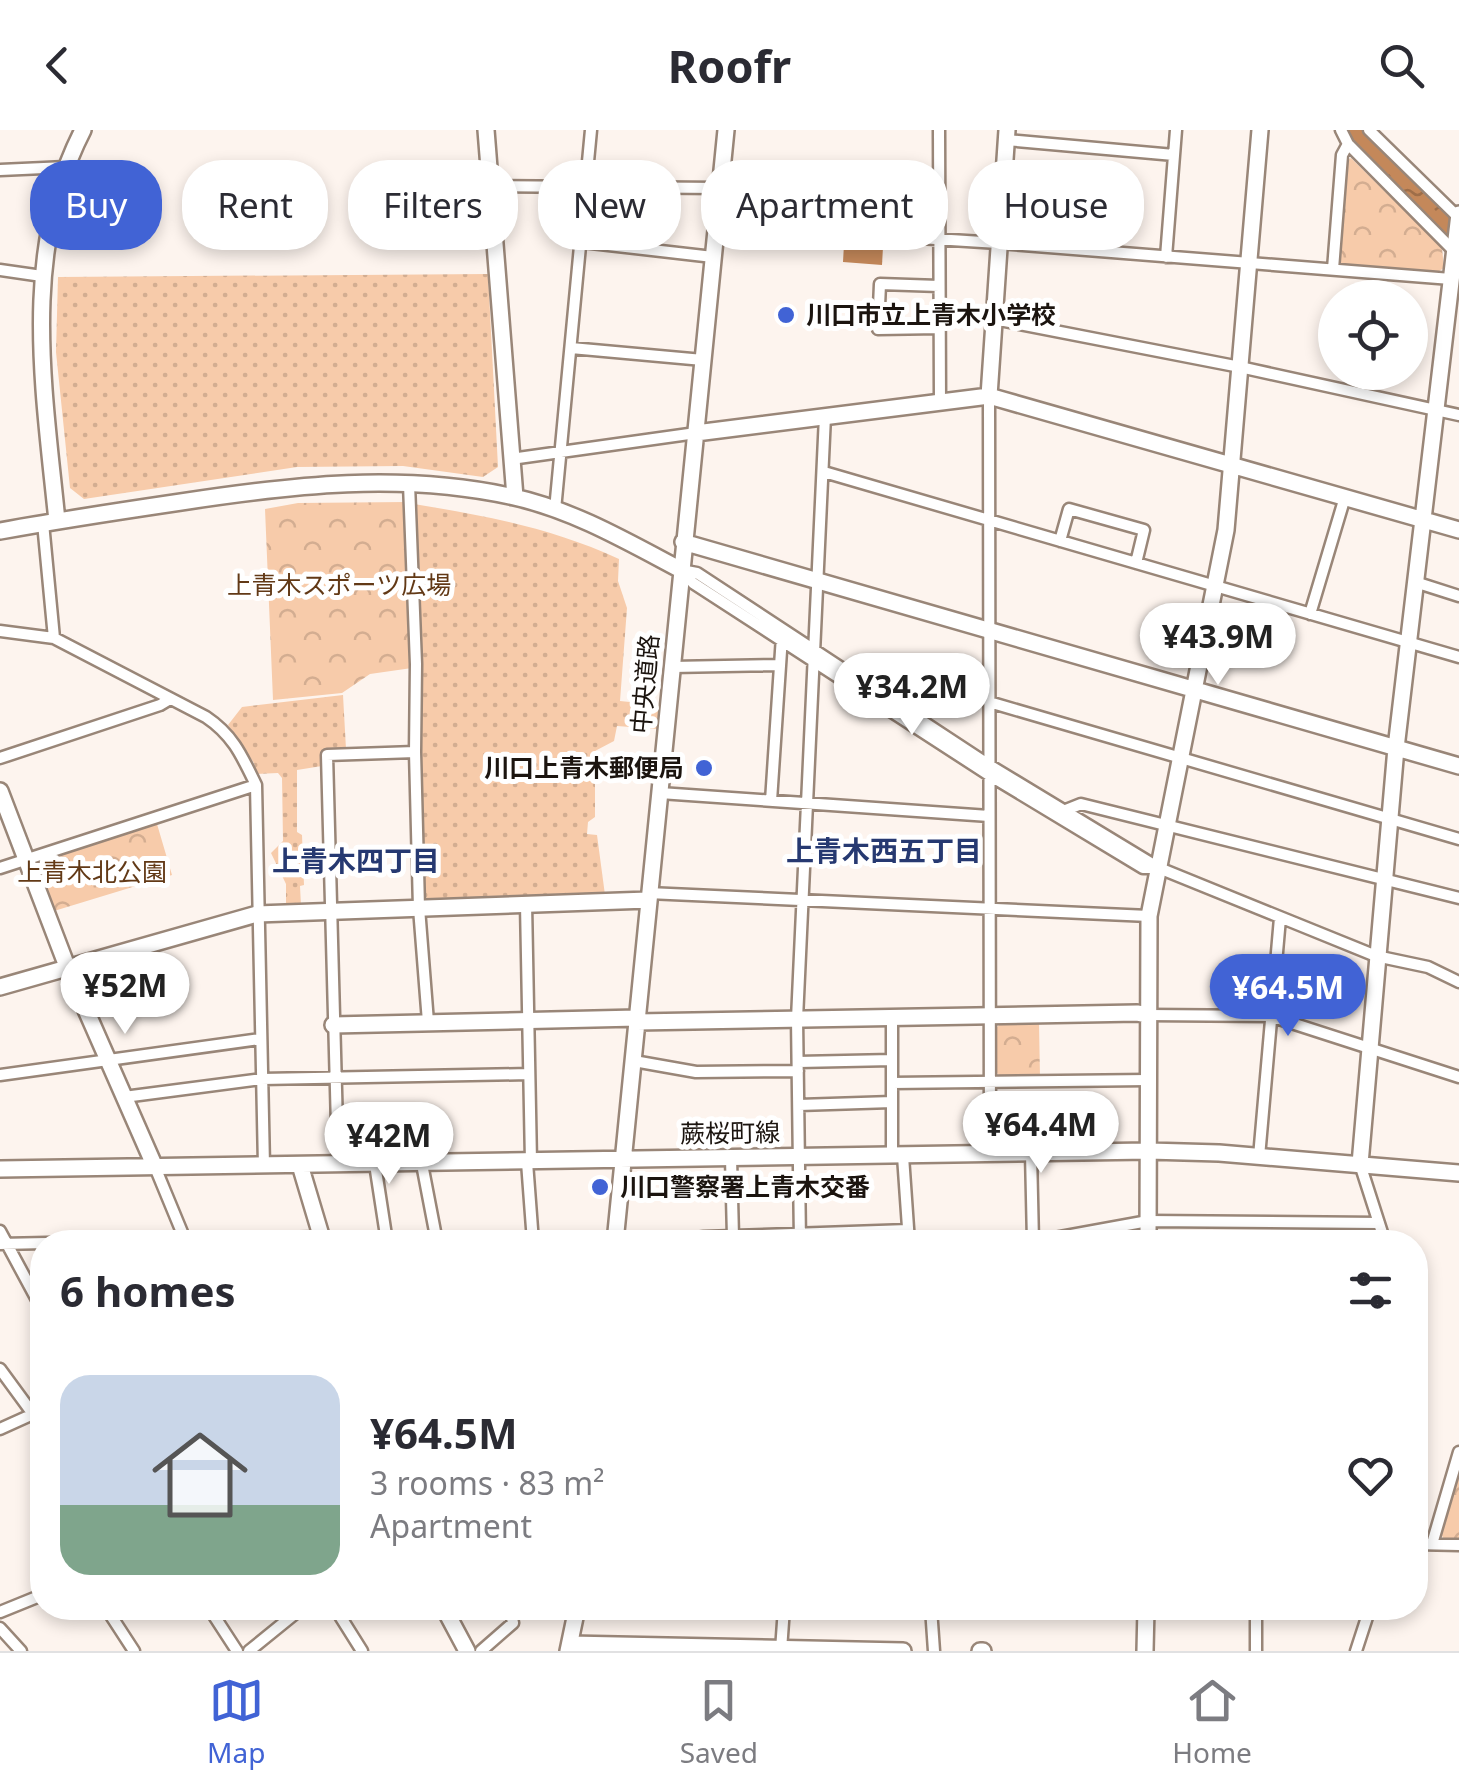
<!DOCTYPE html>
<html lang="en">
<head>
<meta charset="utf-8">
<style>
	:root { --surface:#fff; --page:#f7f7f7; --text:#2b2b33; --muted:#7c7c81; --line:#e1e1e2; --accent:#4163d5 }
	body { margin:0; font-family:"Noto Sans","Noto Sans JP",sans-serif; background:var(--page); color:var(--text); height:100vh; display:flex; flex-direction:column; font-size:38px; white-space:nowrap }
	* { box-sizing:border-box; margin:0 }
	p { font-size:32px; color:var(--muted) }
	.icon { flex:none; width:55px; height:55px; fill:none; stroke:currentColor; stroke-width:2; stroke-linecap:round; stroke-linejoin:round }
	.map { position:relative; flex:1; overflow:hidden }
	.panel { position:absolute; left:30px; top:1100px; width:1398px; height:390px; display:flex; flex-direction:column; background:var(--surface); border-radius:40px; box-shadow:0 5px 15px #0003 }
	.panel>* { flex:none }
	.top-card { position:absolute; left:30px; top:30px; width:1400px; height:90px; display:flex; gap:20px }
	.buttons { position:absolute; left:1318px; top:150px; display:grid; gap:20px }
	.buttons a { display:grid; place-items:center; width:110px; height:110px; border-radius:50%; background:var(--surface); box-shadow:0 5px 15px #0003; font-size:50px }
	.price { position:absolute; translate:-50% -85px; padding:0 22px; border-radius:35px; background:#fff; color:#222; font-size:32px; line-height:65px; filter:drop-shadow(0 2px 5px #0008) }
	.price::after { content:''; position:absolute; left:50%; top:60px; width:30px; height:22px; margin-left:-15px; background:inherit; clip-path:polygon(0 0,100% 0,50% 100%) }
	.price.selected { background:var(--accent); color:#fff }
	ul { padding:0; list-style:none }
	li { display:flex; align-items:center; gap:30px; height:250px; padding:0 30px }
	li+li { border-top:2px solid var(--line) }
	li span { display:grid; place-items:center; flex:none; width:280px; height:200px; border-radius:30px; color:#555 }
	li>.icon { margin-inline-start:auto }
	span .icon { width:120px; height:120px; fill:#fffc; stroke-width:1 }
	li b { font-size:42px }
	h2 { display:flex; justify-content:space-between; align-items:center; height:120px; padding:0 30px; font-size:42px }
	.tag { padding:0 35px; border-radius:40px; background:var(--surface); box-shadow:0 5px 15px #0003; font-size:35px; line-height:90px }
	.tag.selected { background:var(--accent); color:#fff }
	header { display:flex; justify-content:space-between; align-items:center; height:130px; padding:0 30px; background:var(--surface); font-size:45px; font-weight:700 }
	.tab-bar { display:flex; justify-content:space-around; align-items:center; height:140px; border-top:2px solid var(--line); background:var(--surface); font-size:28px; color:var(--muted) }
	.tab-bar a { display:grid; justify-items:center; gap:5px }
	.tab-bar .selected { color:var(--accent) }
	.map>svg:first-child { display:block }
	.grass { fill:url(#grass-dots) }
	.park { fill:url(#park-crowns) }
	.water { fill:url(#water-ripples) }
	.lines { fill:none; stroke-linecap:round; stroke-linejoin:round }
	.street-casing { stroke:#998678; stroke-width:15 }
	.secondary-casing { stroke:#998678; stroke-width:20 }
	.street { stroke:#fff; stroke-width:10 }
	.secondary { stroke:#fff; stroke-width:15 }
	.poi-dot { fill:#4163d5; stroke:#fff; stroke-width:4 }
	.labels { text-anchor:middle; stroke-width:10; stroke-linejoin:round; paint-order:stroke }
	.poi-label { font-size:25px; font-weight:bold; fill:#1b140f; stroke:#fff; text-anchor:start }
	.park-label { font-size:25px; fill:#623916; stroke:#fff }
	.street-label { font-size:25px; fill:#1b140f; stroke:#fff }
	.neighbourhood-label { font-size:28px; font-weight:bold; fill:#263971; stroke:#fff }
</style>
</head>
<body>
<header><svg class="icon" aria-label="back" viewBox="0 0 24 24"><path d="M15 5l-7 7 7 7"/></svg>Roofr<svg class="icon" aria-label="search" viewBox="0 0 24 24"><circle cx="10" cy="10" r="6"/><path d="M15 15l6 6"/></svg></header>
<div class="map">
<svg width="1459" height="1521" viewBox="0 0 1459 1521">
	<defs>
		<pattern id="grass-dots" width="8" height="8" patternUnits="userSpaceOnUse" patternTransform="scale(2.5)"><rect width="8" height="8" fill="#f7cbaa"/><path d="M2 2h.1M6 6h.1" fill="none" stroke="#d3ad91" stroke-width="1.8" stroke-linecap="round"/></pattern>
		<pattern id="park-crowns" width="20" height="18" patternUnits="userSpaceOnUse" patternTransform="scale(2.5)"><rect width="20" height="18" fill="#f7cbaa"/><path d="M2 6a3 3 0 1 1 6 0M12 15a3 3 0 1 1 6 0" fill="none" stroke="#d3ad91"/></pattern>
		<pattern id="water-ripples" width="26" height="14" patternUnits="userSpaceOnUse" patternTransform="scale(2.5)"><rect width="26" height="14" fill="#c4885a"/><path d="M2 4q2-2 4 0t4 0M15 11q2-2 4 0t4 0" fill="none" stroke="#9e6e49"/></pattern>
	</defs>
	<rect width="100%" height="100%" fill="#fdf4ee"/>
	<!-- grass -->
	<path class="grass" d="M488,144l10,193 -15,10 -80,-11 -106,1 -213,32 -14,-11 -14,-136 2,-75z
		M414,374c73,12 137,24 205,55l-1,22 9,27 -7,93 39,4 -2,24 -40,-3 -3,15 -19,10v66l-7,5 -1,12 10,1 8,60 -174,6 -7,-5z
		M343,565l3,54 -24,1v16l-25,4v62l5,3 2,50 -4,1 1,20h-15v-22l-15,-31 12,-12 -1,-63 -4,-5 -22,1 -2,-11 -26,-38 14,-18z"/>
	<!-- park -->
	<path class="park" d="M1351,28l91,90 2,20 -8,5 -94,-8 -5,-6 7,-96z
		M406,372l6,166 -42,6 -28,19 -69,7 -8,-191 33,-6z
		M157,694l15,51 -118,36 -17,-46 2,-5z
		M1001,893h38l1,54 -38,1 -6,-6v-44z
		M1459,1337v72h-15l-4,-6z"/>
	<!-- water -->
	<path class="water" d="M1344,0h19l96,98v22l-99,-97z
		M844,114l39,3 -1,18 -39,-3z"/>
	<g class="lines">
		<!-- street casing -->
		<g class="street-casing">
			<path id="street" d="M939,0l1,272
				M1341,0l7,14 107,108
				M1369,0l90,88
				M1006,10l168,15
				M0,40l66,-3
				M491,56l229,2
				M716,95l282,18 453,36
				M582,112l131,15
				M1166,127l10,-127
				M1333,139l9,-114 6,-11
				M0,140l42,6
				M939,156l-59,-2 -2,45 61,-1
				M994,189l246,48 219,48
				M571,218l132,12
				M989,266l1,758
				M511,329l185,-26
				M824,342l635,185
				M409,354l7,180 -1,88
				M555,380l36,-380
				M43,393l11,115
				M1060,411l9,-32 75,21 -8,33
				M681,440l16,3 292,192 170,103 217,88 52,11 31,15
				M683,442l10,11 296,192 154,93h15
				M1415,452l44,14
				M1310,484l35,-117
				M0,501l54,7 152,79c27,18 36,39 50,68l8,381
				M672,537l105,-2
				M989,572l470,137
				M0,628l160,-53 10,-6
				M660,663l329,23
				M771,671l11,-165
				M1061,682l20,-8 378,94
				M0,738l256,-83
				M648,763l501,23
				M526,774l5,258
				M1148,885l122,1 189,61
				M634,931l62,11 102,-1
				M798,932l94,-2
				M0,945l260,-36
				M892,953l256,-3
				M124,967l138,-18 267,-5
				M799,975l93,-3
				M1031,1023l2,89 115,-21 231,2
				M892,1026v-139
				M903,1026l6,86
				M1259,1027l21,-239
				M731,1028l2,79
				M527,1032l6,80
				M338,1034l-11,-409 88,-3 4,156 9,114
				M375,1034l12,78
				M422,1034l15,78
				M1360,1034l25,78
				M155,1037l31,75
				M0,1101l42,78
				M663,1112l41,-5 204,-7
				M800,1112l-3,-223 28,-603
				M0,1114l322,-7
				M0,1239l33,45
				M0,1299l42,-19
				M1415,1414l44,1
				M1432,1414l27,-92
				M106,1478l28,43
				M209,1478l28,43
				M335,1478l27,43
				M931,1478l3,43
				M1256,1478v43
				M0,1482l42,-17
				M0,1498l21,23
				M781,1520l3,-42
				M249,1521l53,-43
				M481,1521l32,-28 -3,-15
				M1356,1521l14,-43"/>
		</g>
		<!-- secondary casing -->
		<g class="secondary-casing">
			<path id="secondary" d="M486,0l29,367
				M989,266l18,-266
				M696,303l293,-37 470,134
				M57,391c-13,-131 -37,-269 26,-391
				M0,401c60,-11 120,-20 181,-29 111,-17 221,-30 333,-5 59,13 114,45 167,73
				M683,412l776,224
				M0,661l68,178 87,198
				M0,857l257,-73 391,-14
				M637,892l500,-9 11,2
				M333,895l304,-7
				M1360,1034l36,-416 63,-534
				M300,1035l23,77
				M0,1039l1149,-18 70,2 240,20
				M615,1112l111,-1112
				M1148,1112l1,-326 77,-386 34,-400
				M444,1478l23,43
				M570,1514l333,7
				M568,1521l9,-43
				M980,1521h3
				M1145,1521l1,-43"/>
		</g>
		<!-- street -->
		<use href="#street" class="street"/>
		<!-- secondary -->
		<use href="#secondary" class="secondary"/>
	</g>
	<!-- markers -->
	<g class="poi-dot">
		<circle cx="786" cy="185" r="10"/>
		<circle cx="704" cy="638" r="10"/>
		<circle cx="600" cy="1057" r="10"/>
	</g>
	<g class="labels">
		<!-- poi labels -->
		<g class="poi-label">
			<text x="806" y="194">川口市立上青木小学校</text>
			<text x="684" y="647" text-anchor="end">川口上青木郵便局</text>
			<text x="620" y="1066">川口警察署上青木交番</text>
		</g>
		<!-- park labels -->
		<g class="park-label">
			<text x="339" y="464">上青木スポーツ広場</text>
			<text x="92" y="751">上青木北公園</text>
		</g>
		<!-- street labels -->
		<g class="street-label">
			<text transform="translate(645 554) rotate(-85)" y="9">中央道路</text>
			<text transform="translate(730 1003) rotate(-1)" y="9">蕨桜町線</text>
		</g>
		<!-- neighbourhood labels -->
		<g class="neighbourhood-label">
			<text x="884" y="731">上青木西五丁目</text>
			<text x="356" y="741">上青木四丁目</text>
		</g>
	</g>
</svg>
<div class="buttons">
<a><svg class="icon" aria-label="locate" viewBox="0 0 24 24"><circle cx="12" cy="12" r="6"/><path d="M12 2v4M12 18v4M2 12h4M18 12h4"/></svg></a>
</div>
<b class="price" style="left:1218px;top:558px">¥43.9M</b>
<b class="price" style="left:912px;top:608px">¥34.2M</b>
<b class="price" style="left:125px;top:907px">¥52M</b>
<b class="price selected" style="left:1288px;top:909px">¥64.5M</b>
<b class="price" style="left:1041px;top:1046px">¥64.4M</b>
<b class="price" style="left:389px;top:1057px">¥42M</b>
<div class="top-card">
<a class="tag selected">Buy</a>
<a class="tag">Rent</a>
<a class="tag">Filters</a>
<a class="tag">New</a>
<a class="tag">Apartment</a>
<a class="tag">House</a>
</div>
<section class="panel">
<h2>6 homes<svg class="icon" aria-label="filters" viewBox="0 0 24 24"><path d="M4 7h16M4 17h16"/><circle cx="9" cy="7" r="2"/><circle cx="15" cy="17" r="2"/></svg></h2>
<ul>
<li><span style="background:linear-gradient(#c9d6e8 65%,#7fa58c 0)"><svg class="icon" aria-label="home" viewBox="0 0 24 24"><path d="M3 11l9-7 9 7M6 9v11h12V9"/></svg></span><div><b>¥64.5M</b><p>3 rooms · 83 m²</p><p>Apartment</p></div><svg class="icon" aria-label="heart" viewBox="0 0 24 24"><path d="M12 20l-8-8c-3-5 5-10 8-4 3-6 11-1 8 4z"/></svg></li>
</ul>
</section>
</div>
<nav class="tab-bar">
<a class="selected"><svg class="icon" aria-label="map" viewBox="0 0 24 24"><path d="M3 6l6-2 6 2 6-2v14l-6 2-6-2-6 2zM9 4v14M15 6v14"/></svg>Map</a>
<a><svg class="icon" aria-label="saved" viewBox="0 0 24 24"><path d="M7 4h10v16l-5-4-5 4z"/></svg>Saved</a>
<a><svg class="icon" aria-label="home" viewBox="0 0 24 24"><path d="M3 11l9-7 9 7M6 9v11h12V9"/></svg>Home</a>
</nav>
</body>
</html>
